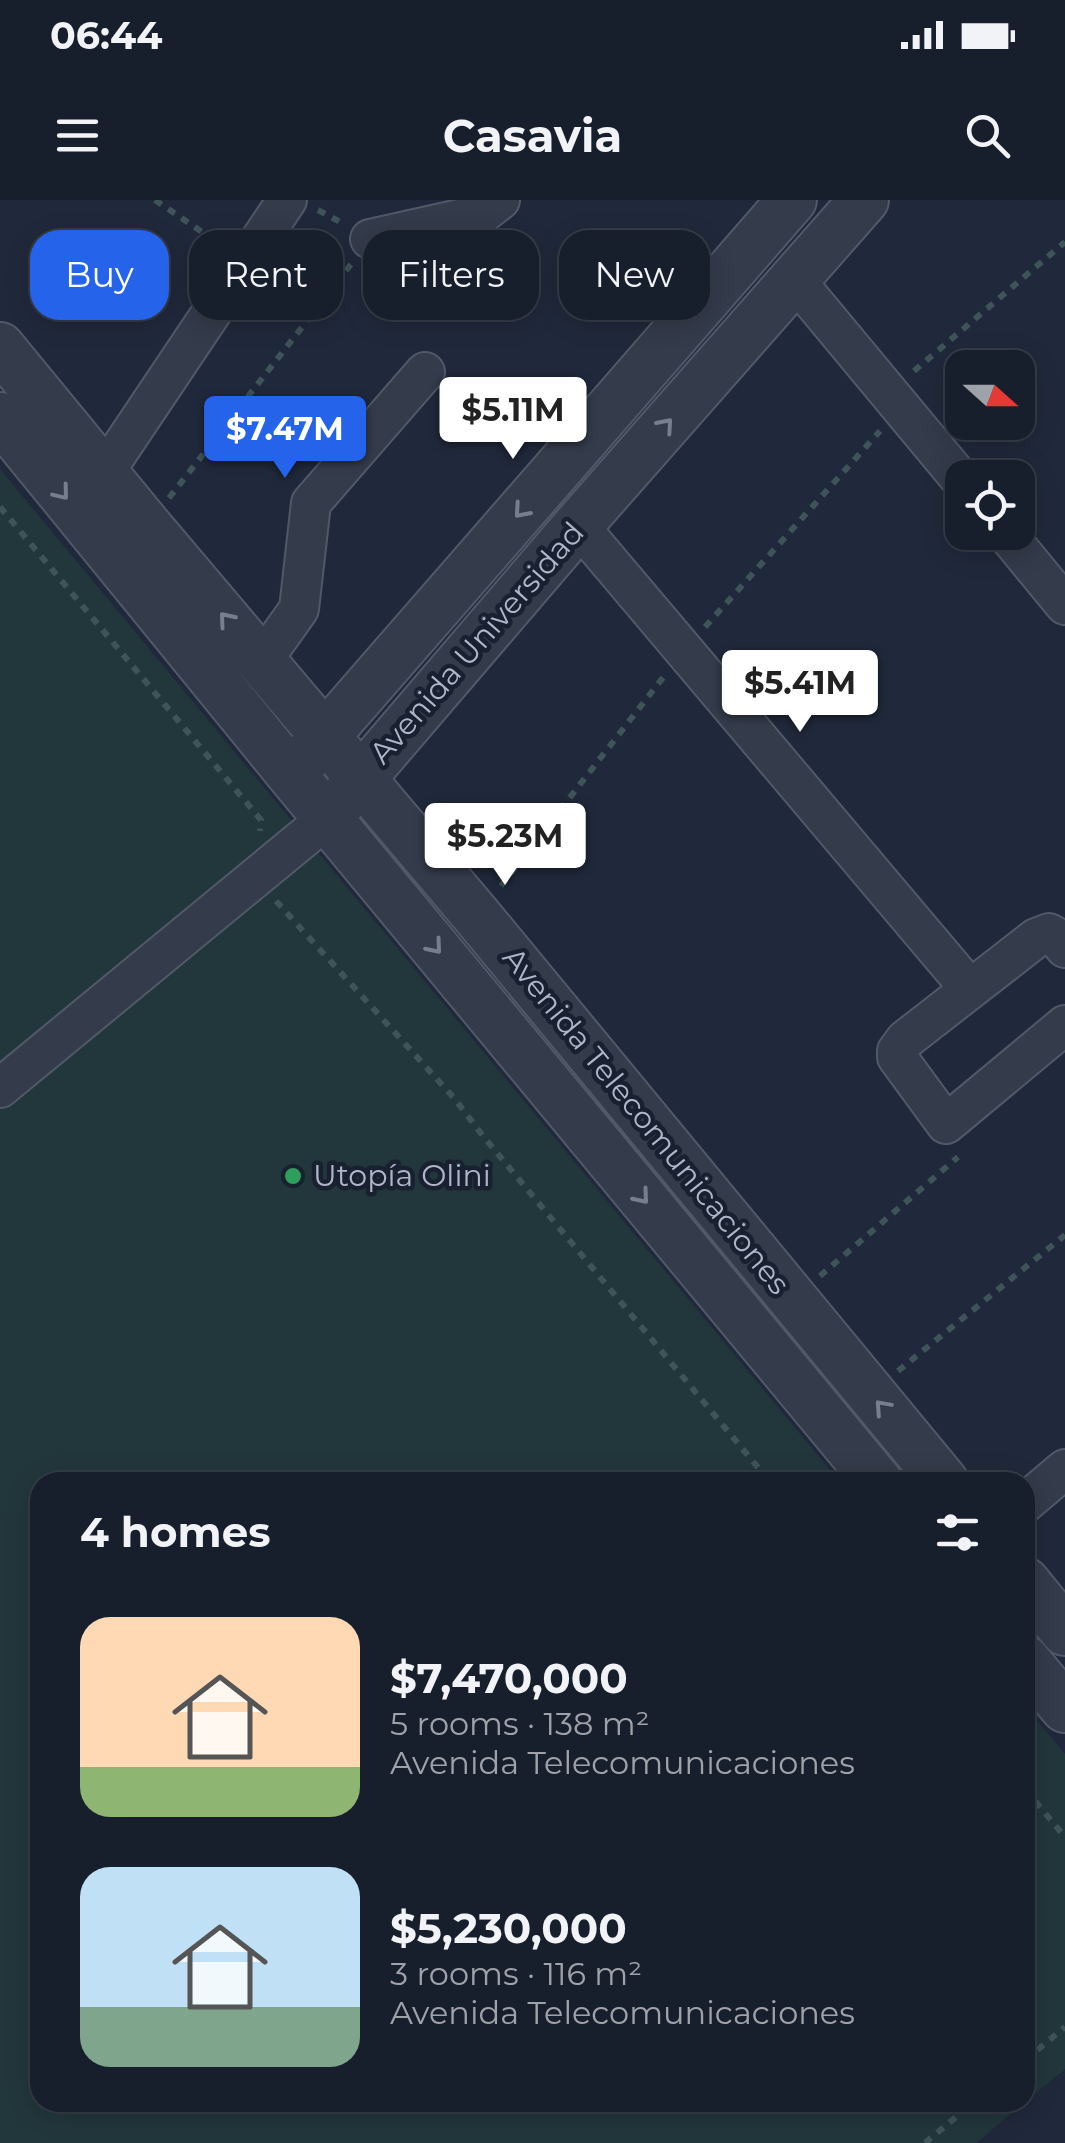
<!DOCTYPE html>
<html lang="en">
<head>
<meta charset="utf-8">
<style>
	:root { --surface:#181f2c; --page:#212734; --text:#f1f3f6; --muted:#9fa2a9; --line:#363d48; --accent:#2563eb }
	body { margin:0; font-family:Montserrat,sans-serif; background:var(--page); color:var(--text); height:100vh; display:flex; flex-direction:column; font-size:38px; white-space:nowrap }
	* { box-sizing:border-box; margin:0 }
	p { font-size:32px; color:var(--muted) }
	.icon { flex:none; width:55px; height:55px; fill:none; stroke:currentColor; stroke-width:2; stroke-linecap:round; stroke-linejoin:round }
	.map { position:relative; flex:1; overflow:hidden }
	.details { position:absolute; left:30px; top:1272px; width:1005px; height:640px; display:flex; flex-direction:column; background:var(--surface); border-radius:30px; box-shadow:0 5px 25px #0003,0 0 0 2px var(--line) }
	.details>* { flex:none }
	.guide { position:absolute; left:30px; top:30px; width:1005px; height:90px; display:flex; gap:20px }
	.needle { width:65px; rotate:111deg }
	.controls { position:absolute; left:945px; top:150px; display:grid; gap:20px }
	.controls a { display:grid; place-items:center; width:90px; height:90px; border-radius:20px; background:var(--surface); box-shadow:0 5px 25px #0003,0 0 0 2px var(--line); font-size:50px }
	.price { position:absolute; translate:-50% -85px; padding:0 22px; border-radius:10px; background:#fff; color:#222; font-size:32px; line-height:65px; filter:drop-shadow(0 2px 5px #0008) }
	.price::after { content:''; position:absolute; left:50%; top:60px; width:30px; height:22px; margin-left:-15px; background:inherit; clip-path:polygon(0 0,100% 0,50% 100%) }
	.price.current { background:var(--accent); color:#fff }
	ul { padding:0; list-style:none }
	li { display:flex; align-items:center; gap:30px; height:250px; padding:0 50px }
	li span { display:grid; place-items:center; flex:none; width:280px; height:200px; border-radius:30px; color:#555 }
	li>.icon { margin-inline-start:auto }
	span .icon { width:120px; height:120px; fill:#fffc; stroke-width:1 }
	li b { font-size:42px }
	h2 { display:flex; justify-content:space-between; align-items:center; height:120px; padding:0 50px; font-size:42px }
	.pill { padding:0 35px; border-radius:30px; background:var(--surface); box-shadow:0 5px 25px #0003,0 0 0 2px var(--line); font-size:35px; line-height:90px }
	.pill.current { background:var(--accent); color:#fff }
	.status { display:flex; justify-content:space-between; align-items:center; height:70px; padding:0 50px; background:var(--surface); direction:ltr }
	.status svg { height:28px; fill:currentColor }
	header { display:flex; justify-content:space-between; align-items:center; height:130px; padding:0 50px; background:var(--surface); font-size:45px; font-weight:700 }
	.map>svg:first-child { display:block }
	.garden { fill:#22373c }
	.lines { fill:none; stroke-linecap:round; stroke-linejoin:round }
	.minor-casing { stroke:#515969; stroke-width:42 }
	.tertiary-casing { stroke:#515969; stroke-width:52 }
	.path { stroke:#3f5459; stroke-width:6; stroke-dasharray:8 8; stroke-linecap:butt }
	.minor { stroke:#343b4b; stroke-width:38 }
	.tertiary { stroke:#343b4b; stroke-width:48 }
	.oneway { stroke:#777f8f }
	.leisure-dot { fill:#2e9e5b; stroke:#192030; stroke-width:4 }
	.labels { text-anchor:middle; stroke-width:9; stroke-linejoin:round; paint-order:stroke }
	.street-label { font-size:30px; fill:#aeb6c7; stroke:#192030 }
	.poi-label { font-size:30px; fill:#aeb6c7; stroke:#192030; text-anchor:start }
</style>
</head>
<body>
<div class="status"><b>06:44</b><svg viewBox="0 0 49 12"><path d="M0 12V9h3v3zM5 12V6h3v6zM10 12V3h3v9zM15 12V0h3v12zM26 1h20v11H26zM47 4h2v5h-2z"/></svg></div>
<header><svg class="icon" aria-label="menu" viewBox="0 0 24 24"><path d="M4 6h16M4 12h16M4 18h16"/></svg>Casavia<svg class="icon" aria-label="search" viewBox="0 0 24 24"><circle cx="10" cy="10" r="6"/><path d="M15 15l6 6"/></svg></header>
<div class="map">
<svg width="1065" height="1943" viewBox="0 0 1065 1943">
	<rect width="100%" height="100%" fill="#20293b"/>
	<!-- garden -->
	<path class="garden" d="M0,269l840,1013h-800v620h985l-49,41h-976z
		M1025,1506l40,48v315l-40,33z"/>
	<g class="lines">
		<!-- minor casing -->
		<g class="minor-casing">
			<path id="minor" d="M370,39l112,-25 18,-14
				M795,80l167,201
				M104,273l183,-273
				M578,325l392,464
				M1005,332l60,73
				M262,461l37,-52 12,-106 114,-131
				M1065,748l-9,-11 -7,-4 -13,5 -131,102 -8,11v6l49,67 119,-99
				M0,888l329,-271
				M1025,1303l40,-34"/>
		</g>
		<!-- tertiary casing -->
		<g class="tertiary-casing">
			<path id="tertiary" d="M0,147l147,179 330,390 467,566
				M0,217l291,357 587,708
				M305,559l487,-559
				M340,603l238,-278 286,-325
				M1025,1382l40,49
				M1025,1460l40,48"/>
		</g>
		<!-- path -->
		<path class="path" d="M155,0l66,45
			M318,10l24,13
			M914,171l151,-129
			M169,298l183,-235
			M0,307l261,313 -1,11
			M705,427l175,-196
			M501,686l164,-211
			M276,701l178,197 29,38 287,346
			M820,1076l138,-119
			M898,1171l167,-136
			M1025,1589l40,48
			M1025,1860l40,-33
			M925,1943l49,-41"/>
		<!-- minor -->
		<use href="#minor" class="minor"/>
		<!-- tertiary -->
		<use href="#tertiary" class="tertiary"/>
	</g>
	<!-- one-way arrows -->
	<defs><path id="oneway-chevron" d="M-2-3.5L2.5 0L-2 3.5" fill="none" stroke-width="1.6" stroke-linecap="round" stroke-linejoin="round" transform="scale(2.5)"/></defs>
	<g class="oneway">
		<use href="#oneway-chevron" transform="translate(666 225) rotate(-49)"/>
		<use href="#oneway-chevron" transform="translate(62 293) rotate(51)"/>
		<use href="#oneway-chevron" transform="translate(521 311) rotate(131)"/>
		<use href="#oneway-chevron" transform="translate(226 419) rotate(-130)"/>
		<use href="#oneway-chevron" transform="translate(435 747) rotate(50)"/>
		<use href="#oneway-chevron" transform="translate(642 997) rotate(50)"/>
		<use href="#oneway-chevron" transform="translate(882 1207) rotate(-132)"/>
	</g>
	<!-- markers -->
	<circle class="leisure-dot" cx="293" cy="976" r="10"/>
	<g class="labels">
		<!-- street labels -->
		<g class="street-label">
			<text transform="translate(477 443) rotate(-49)" y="10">Avenida Universidad</text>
			<text transform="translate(646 921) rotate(51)" y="10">Avenida Telecomunicaciones</text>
		</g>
		<!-- poi labels -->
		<g class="poi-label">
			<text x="313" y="986">Utopía Olini</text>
		</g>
	</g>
</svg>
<div class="controls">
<a><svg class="needle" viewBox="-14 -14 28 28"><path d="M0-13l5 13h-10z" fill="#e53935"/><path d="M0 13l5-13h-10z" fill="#9fa2a9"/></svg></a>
<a><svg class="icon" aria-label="locate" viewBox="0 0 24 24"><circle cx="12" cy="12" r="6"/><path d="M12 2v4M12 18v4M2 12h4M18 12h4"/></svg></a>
</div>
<b class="price" style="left:513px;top:262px">$5.11M</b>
<b class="price current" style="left:285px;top:281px">$7.47M</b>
<b class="price" style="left:800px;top:535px">$5.41M</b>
<b class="price" style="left:505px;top:688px">$5.23M</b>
<div class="guide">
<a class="pill current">Buy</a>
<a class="pill">Rent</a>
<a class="pill">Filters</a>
<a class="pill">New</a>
</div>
<section class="details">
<h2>4 homes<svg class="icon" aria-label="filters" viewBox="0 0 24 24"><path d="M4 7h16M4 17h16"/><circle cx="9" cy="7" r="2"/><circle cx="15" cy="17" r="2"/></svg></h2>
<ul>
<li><span style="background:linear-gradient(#ffd9b3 75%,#8fb573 0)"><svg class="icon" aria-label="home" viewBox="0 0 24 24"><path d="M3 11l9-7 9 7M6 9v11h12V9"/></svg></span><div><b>$7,470,000</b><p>5 rooms · 138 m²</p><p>Avenida Telecomunicaciones</p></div></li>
<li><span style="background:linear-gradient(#bfe0f5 70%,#7fa58c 0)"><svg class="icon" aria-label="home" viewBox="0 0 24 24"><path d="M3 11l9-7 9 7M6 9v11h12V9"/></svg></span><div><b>$5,230,000</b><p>3 rooms · 116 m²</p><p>Avenida Telecomunicaciones</p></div></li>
</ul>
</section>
</div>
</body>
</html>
